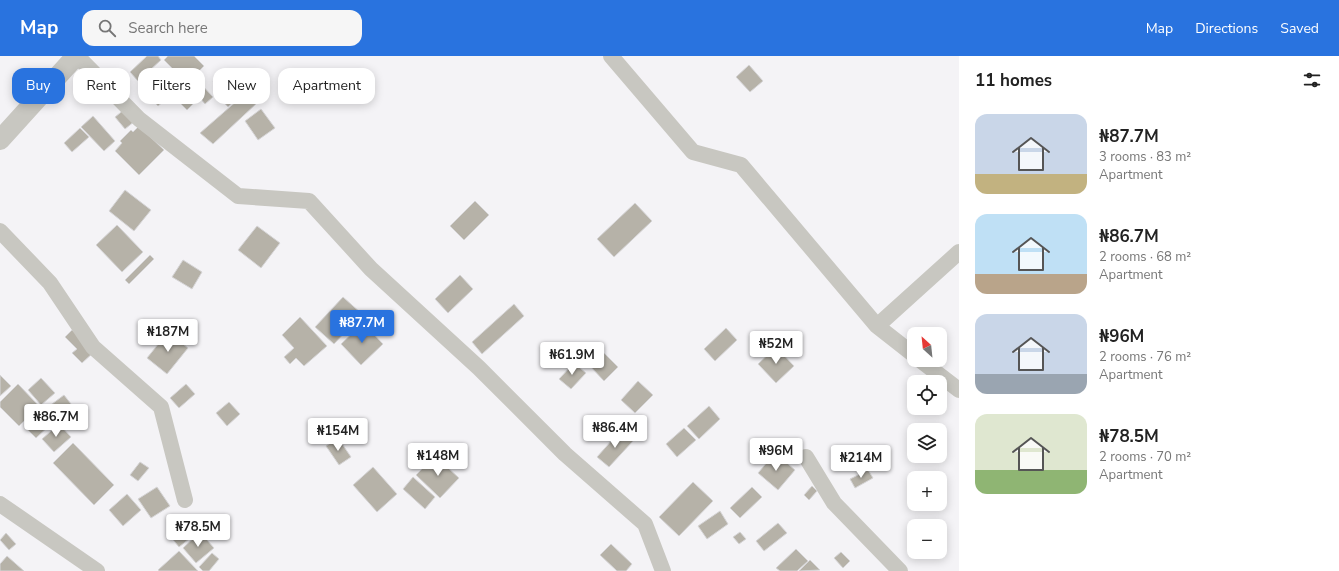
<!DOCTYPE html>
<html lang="en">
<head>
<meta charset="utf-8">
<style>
	:root { --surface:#fff; --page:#f6f6f6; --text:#222; --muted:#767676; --accent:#2973df }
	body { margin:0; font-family:"Nunito Sans",sans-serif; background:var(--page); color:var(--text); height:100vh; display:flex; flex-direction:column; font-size:15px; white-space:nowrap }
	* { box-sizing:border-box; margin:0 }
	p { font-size:13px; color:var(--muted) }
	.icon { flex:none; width:22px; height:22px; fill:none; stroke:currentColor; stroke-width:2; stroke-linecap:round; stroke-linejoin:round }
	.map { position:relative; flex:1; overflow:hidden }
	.drawer { display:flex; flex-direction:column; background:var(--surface); width:380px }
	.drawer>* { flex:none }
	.banner { position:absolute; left:12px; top:12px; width:380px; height:36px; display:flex; gap:8px }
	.needle { width:26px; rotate:333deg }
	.controls { position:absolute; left:907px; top:271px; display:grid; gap:8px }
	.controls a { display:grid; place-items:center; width:40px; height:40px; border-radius:8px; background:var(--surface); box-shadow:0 2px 10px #0003; font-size:20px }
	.price { position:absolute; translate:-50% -34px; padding:0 9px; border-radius:4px; background:#fff; color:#222; font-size:13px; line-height:26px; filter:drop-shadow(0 1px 2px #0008) }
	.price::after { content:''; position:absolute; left:50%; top:24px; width:12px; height:9px; margin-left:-6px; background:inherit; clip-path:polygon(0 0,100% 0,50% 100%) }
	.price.current { background:var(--accent); color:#fff }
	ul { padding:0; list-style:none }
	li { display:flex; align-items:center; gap:12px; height:100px; padding:0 16px }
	li span { display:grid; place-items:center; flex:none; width:112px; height:80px; border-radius:12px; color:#555 }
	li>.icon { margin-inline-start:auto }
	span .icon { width:48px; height:48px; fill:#fffc; stroke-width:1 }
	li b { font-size:17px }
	h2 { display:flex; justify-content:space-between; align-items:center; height:48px; padding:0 16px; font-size:17px }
	.tag { padding:0 14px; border-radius:12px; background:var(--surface); box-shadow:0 2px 10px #0003; font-size:14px; line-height:36px }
	.tag.current { background:var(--accent); color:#fff }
	header { display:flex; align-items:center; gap:24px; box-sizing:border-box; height:56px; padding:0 20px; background:var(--accent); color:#fff }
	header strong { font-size:19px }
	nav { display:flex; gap:22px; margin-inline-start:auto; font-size:14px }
	.search { width:280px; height:36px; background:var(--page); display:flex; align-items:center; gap:10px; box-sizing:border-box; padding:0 14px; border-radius:12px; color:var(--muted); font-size:15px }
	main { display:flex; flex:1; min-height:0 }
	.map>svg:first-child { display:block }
	.building { fill:#b6b2a8; stroke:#d6d5d7 }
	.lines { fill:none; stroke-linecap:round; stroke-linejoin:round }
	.minor { stroke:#c8c7c1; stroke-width:16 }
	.tertiary { stroke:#c8c7c1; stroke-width:20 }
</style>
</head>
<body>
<header>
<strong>Map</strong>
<div class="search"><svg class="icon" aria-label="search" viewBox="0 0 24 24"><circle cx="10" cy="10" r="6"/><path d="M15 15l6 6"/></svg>Search here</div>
<nav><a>Map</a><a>Directions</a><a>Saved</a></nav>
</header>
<main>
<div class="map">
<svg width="959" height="515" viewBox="0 0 959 515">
	<rect width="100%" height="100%" fill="#f4f3f6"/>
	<!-- building -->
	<path class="building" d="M147,0h11l3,4 -23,21 -8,-9z
		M168,0h26l10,10 -17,17 -23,-23z
		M749,9l14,16 -13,11 -14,-15z
		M226,15l7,8 -14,10 -6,-8z
		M171,21l9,10 -22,19 -9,-10z
		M198,25l15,16 -8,7 -14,-17z
		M234,25l11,11 -17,15 -10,-11z
		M184,34l12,11 -9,9 -11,-11z
		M247,36l10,11 -44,41 -13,-11z
		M125,53l10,12 -10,8 -10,-12z
		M261,53l14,19 -17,12 -13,-19z
		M93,60l22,25 -11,10 -23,-24z
		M139,70l25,24 -25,25 -24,-24 7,-8 -2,-2 11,-11 2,2z
		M80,72l9,9 -17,15 -8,-9z
		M125,134l26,20 -17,21 -25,-20z
		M475,145l14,14 -25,25 -14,-14z
		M635,147l17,18 -38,36 -17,-18z
		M117,169l26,27 -21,20 -26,-27z
		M257,170l23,17 -19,25 -23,-18z
		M150,199l4,4 -25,25 -4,-4z
		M183,204l19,12 -10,17 -20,-12z
		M460,219l13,14 -25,24 -13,-14z
		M343,241l19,17 -28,30 -19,-17z
		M514,248l10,12 -42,38 -10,-12z
		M300,261l27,29 -23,20 -8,-8 -6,6 -6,-7 10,-9 -12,-13z
		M363,267l20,21 -22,21 -20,-21z
		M726,272l11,12 -22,21 -11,-12z
		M72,274l22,22 -12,11 -10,-10 5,-4 -12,-12z
		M168,276l20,16 -21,26 -20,-16z
		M776,291l18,19 -18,17 -18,-19z
		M603,296l15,15 -14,14 -14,-15z
		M574,307l12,10 -15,16 -12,-10z
		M0,319l11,11 -11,10z
		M41,322l14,15 -14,12 -13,-15z
		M638,325l15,14 -18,18 -14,-13z
		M18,328l21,22 -20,20 -19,-19v-5z
		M186,328l9,10 -16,14 -9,-10z
		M64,339l18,23 -15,12 -19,-23z
		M229,346l11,12 -13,12 -11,-13z
		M709,350l11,13 -21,20 -12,-13z
		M40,357l11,11 -15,14 -11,-11z
		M59,368l12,13 -17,15 -12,-13z
		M684,372l12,12 -19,17 -11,-13z
		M621,374l12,11 -24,26 -12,-10z
		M338,382l13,19 -12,8 -13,-19z
		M73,387l41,42 -20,20 -41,-42z
		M775,397l20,17 -17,20 -20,-17z
		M435,400l24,22 -19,20 -24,-23z
		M140,406l9,6 -11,13 -8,-6z
		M373,411l24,27 -20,18 -24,-27z
		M868,414l5,8 -18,10 -5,-9z
		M413,421l22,20 -10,12 -22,-20z
		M693,426l20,19 -34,35 -20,-19z
		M812,430l5,5 -8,9 -5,-5z
		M157,431l13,19 -19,12 -13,-19z
		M752,431l10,10 -22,21 -10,-10z
		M127,438l14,16 -18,16 -14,-16z
		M720,455l8,13 -21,15 -9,-13z
		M186,467l9,11 -16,13 -9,-11z
		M778,467l9,10 -23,18 -8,-10z
		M200,476l14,16 -18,15 -13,-15z
		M740,476l6,7 -7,5 -6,-7z
		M6,477l10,11 -7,6 -9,-10z
		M611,488l21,20 -6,7h-9l-17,-16z
		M796,493l12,12 -11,10h-17l-4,-3z
		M179,495l19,20h-39l-1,-1z
		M841,496l9,9 -7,7 -9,-10z
		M212,497l7,6 -10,12h-6l-4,-4z
		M7,500l17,15h-24v-7z
		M810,504l10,10 -21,1z"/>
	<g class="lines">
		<!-- minor -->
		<path class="minor" d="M77,0l62,63 99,77 71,5 62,68 108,99 86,86 80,70 18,47
			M611,0l82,96 48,13 136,161 37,29
			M0,175l50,52 43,64 68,60 24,93
			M877,270l82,-74
			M920,304l39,30
			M806,401l28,46 66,68
			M0,448l97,67"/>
		<!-- tertiary -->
		<path class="tertiary" d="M0,84l76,-84"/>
	</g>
</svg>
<div class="controls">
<a><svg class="needle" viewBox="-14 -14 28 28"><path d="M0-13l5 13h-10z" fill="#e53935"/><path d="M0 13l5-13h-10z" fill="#767676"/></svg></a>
<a><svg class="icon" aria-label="locate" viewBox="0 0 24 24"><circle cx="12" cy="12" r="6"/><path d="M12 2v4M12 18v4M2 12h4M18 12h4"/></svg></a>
<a><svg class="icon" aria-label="layers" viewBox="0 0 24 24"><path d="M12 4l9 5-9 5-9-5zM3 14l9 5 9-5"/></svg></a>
<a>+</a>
<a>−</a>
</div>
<b class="price current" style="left:362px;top:288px">₦87.7M</b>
<b class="price" style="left:168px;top:297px">₦187M</b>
<b class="price" style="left:776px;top:309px">₦52M</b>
<b class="price" style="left:572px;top:320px">₦61.9M</b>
<b class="price" style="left:56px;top:382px">₦86.7M</b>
<b class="price" style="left:615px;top:393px">₦86.4M</b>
<b class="price" style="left:338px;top:396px">₦154M</b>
<b class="price" style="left:776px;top:416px">₦96M</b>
<b class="price" style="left:438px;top:421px">₦148M</b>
<b class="price" style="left:861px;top:423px">₦214M</b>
<b class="price" style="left:198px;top:492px">₦78.5M</b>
<div class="banner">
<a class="tag current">Buy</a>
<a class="tag">Rent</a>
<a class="tag">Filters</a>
<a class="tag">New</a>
<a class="tag">Apartment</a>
</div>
</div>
<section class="drawer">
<h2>11 homes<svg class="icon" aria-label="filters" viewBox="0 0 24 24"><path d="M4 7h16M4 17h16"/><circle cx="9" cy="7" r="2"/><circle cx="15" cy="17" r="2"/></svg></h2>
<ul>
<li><span style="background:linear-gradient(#c9d6e8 75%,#c2b280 0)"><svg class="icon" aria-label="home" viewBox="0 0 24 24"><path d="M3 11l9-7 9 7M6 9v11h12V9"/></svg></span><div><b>₦87.7M</b><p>3 rooms · 83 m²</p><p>Apartment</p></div></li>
<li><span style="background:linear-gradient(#bfe0f5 75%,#b9a48a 0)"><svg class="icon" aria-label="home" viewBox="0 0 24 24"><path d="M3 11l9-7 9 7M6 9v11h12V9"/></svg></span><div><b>₦86.7M</b><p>2 rooms · 68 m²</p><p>Apartment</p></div></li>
<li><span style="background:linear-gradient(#c9d6e8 75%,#9aa5b1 0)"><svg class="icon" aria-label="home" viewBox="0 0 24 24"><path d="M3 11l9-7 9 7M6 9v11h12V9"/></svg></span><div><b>₦96M</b><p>2 rooms · 76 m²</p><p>Apartment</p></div></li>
<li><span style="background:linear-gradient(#dfe7d0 70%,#8fb573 0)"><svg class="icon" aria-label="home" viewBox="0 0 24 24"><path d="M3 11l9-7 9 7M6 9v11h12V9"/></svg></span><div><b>₦78.5M</b><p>2 rooms · 70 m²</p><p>Apartment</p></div></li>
</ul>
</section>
</main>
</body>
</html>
